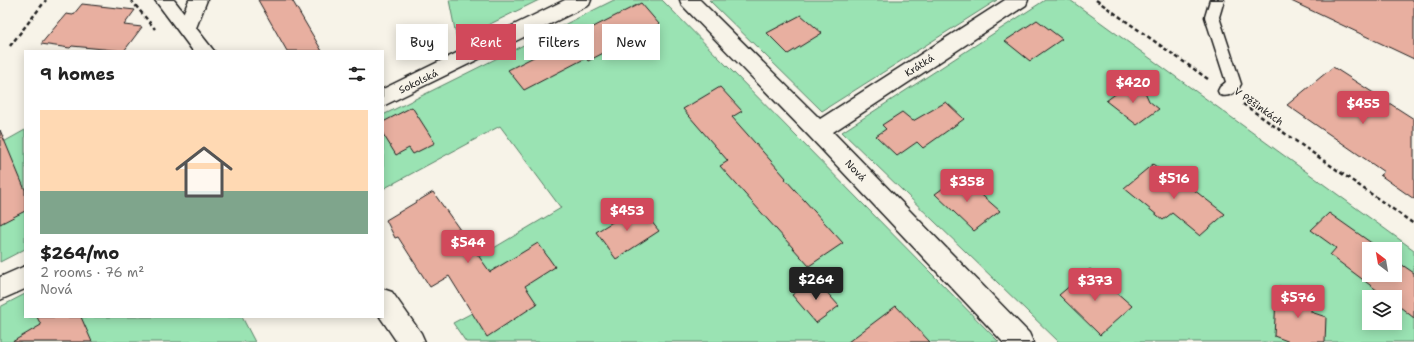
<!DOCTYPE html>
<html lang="en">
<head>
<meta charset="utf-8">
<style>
	:root { --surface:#fff; --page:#f2f2f2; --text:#222; --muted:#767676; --line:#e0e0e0; --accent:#d1495b }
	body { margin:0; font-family:"Shantell Sans",sans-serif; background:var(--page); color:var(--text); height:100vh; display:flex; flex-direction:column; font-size:15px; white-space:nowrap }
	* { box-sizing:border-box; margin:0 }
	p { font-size:13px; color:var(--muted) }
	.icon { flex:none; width:22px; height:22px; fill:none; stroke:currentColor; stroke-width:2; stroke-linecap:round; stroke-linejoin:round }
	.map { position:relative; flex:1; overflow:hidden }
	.drawer { position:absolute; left:24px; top:50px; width:360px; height:268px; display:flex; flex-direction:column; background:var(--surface); border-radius:0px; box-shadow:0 2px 10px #0003 }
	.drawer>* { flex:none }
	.guide { position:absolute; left:396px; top:24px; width:380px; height:36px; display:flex; gap:8px }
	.needle { width:26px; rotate:329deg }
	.tools { position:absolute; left:1362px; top:242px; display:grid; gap:8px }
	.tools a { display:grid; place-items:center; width:40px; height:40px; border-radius:0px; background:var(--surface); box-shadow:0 2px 10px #0003; font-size:20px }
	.price { position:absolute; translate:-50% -34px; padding:0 9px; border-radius:4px; background:var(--accent); color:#fff; font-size:13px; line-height:26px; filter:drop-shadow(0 1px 2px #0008) }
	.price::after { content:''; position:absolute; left:50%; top:24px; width:12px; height:9px; margin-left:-6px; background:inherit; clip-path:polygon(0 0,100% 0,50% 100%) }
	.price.current { background:#222; color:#fff }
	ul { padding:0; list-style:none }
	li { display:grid; align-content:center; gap:8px; height:212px; padding:0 16px }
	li+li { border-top:1px solid var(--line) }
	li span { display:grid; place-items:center; height:124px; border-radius:0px; color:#555 }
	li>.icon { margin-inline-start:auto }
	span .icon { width:72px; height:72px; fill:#fffc; stroke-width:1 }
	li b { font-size:17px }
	h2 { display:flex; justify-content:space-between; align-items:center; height:48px; padding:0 16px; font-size:17px }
	.tag { padding:0 14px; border-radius:0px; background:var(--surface); box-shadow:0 2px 10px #0003; font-size:14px; line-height:36px }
	.tag.current { background:var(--accent); color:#fff }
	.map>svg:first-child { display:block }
	.green { fill:#9ae3b3; stroke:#5b8068; fill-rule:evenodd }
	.building { fill:#e8afa0; stroke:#1c1c1c }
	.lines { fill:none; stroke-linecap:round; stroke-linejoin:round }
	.service-casing { stroke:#1c1c1c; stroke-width:3 }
	.minor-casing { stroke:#1c1c1c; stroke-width:3 }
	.secondary-casing { stroke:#1c1c1c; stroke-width:3 }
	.path { stroke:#1c1c1c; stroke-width:2.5; stroke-dasharray:4 3; stroke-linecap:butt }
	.service { fill:#f7f3e8; fill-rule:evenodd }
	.minor { fill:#f7f3e8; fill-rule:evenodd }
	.secondary { fill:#f7f3e8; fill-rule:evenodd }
	.labels { text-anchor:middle; stroke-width:3; stroke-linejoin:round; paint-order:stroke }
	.street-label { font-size:10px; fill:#1c1c1c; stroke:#f7f3e8 }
</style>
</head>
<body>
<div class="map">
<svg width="1414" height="342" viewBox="0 0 1414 342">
	<rect width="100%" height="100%" fill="#f7f3e8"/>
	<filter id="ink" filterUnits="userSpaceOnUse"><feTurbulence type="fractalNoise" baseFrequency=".025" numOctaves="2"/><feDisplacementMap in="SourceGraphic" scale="8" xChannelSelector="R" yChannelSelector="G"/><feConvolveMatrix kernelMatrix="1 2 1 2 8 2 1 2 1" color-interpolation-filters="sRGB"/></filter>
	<g filter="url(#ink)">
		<!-- green -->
		<path class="green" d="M449,0h90l-59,29 1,5 -23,11z
			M614,0h48l337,342h-533l-13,-19 19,-10v-52l89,-53 -61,-82 -117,63v-74z
			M709,0h288l-175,111z
			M1045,0h25l344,250v92h-355l-217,-210zM1369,249h26v26h-26zM1369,297h26v26h-26z
			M25,130v119l-25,13v-118z
			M25,294v23h217l13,25h-255v-35z"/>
		<!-- building -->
		<path class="building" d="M258,0h34l30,51h-35z
			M1289,0h125v59z
			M641,3l18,21 -71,37 -2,-3 -62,32 -16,-20z
			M82,4l53,6 -11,15 18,2 -18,24 -52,-5 -2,2 -29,-4 25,-30 7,1z
			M801,15l21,18 -34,21 -21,-21z
			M1037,20l25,19 -32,22 -25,-20z
			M1333,67l81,52v80l-34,-24 4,-3 -97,-67z
			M1129,84l8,6 8,2 4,9 10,8 -22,16 -31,-24z
			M720,87l22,24 -10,6 54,61 -1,1 58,64 -34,23 -89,-100 8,-5 -45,-52z
			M946,102l18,17 -41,29 -6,-6 -20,14 -21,-20 10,-7 -4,-4 20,-13 11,9z
			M412,107l23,36 -22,11 -4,-6 -13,7 -13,-21v-12z
			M0,130l25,60v21l-25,13z
			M1153,164l15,12 4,-3 53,41 -25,22 -28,-23 -9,7 -39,-32z
			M960,176l40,35 -26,20 -39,-37z
			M433,192l57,80 48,-29 17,24 -30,19 12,18 -50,33 -38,-61 -19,11 -32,-50 -3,1 -9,-18z
			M639,206l20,25 -43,28 -20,-27z
			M1329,213l51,36h-11v26h26v-15l19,13v45l-19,-15v-6h-9l-56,-42 6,-7 -25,-18z
			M1090,269l42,37 -32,29 -41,-40z
			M815,279l24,27 -23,17 -24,-28z
			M1279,286l33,11 -1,15 15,5 -1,25h-35l-16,-6 2,-37 2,1z
			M896,306l34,36h-82z
			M37,317h44l11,25h-80l29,-17z"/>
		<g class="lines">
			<!-- service casing -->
			<g class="service-casing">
				<path id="service" d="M1210,0h14l-5,17 22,67c-4,8 -12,14 -21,11l-2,-4 2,-4 6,-5 -21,-65z"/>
			</g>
			<!-- minor casing -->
			<g class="minor-casing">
				<path id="minor" d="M189,0h18l-13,33 -7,2 -7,-2 -3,-5z
					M565,0h26l-2,5 -206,101v-17z
					M680,0h20l120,119 185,-119h23l-2,5 -193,127 196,201 4,9h-30l-193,-205 -128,-132z
					M25,266v23l-25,11v-23z"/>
			</g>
			<!-- secondary casing -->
			<g class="secondary-casing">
				<path id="secondary" d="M155,0h19l40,51h-21z
					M383,289l9,3 29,41 4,9h-28l-17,-25h3z"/>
			</g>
			<!-- path -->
			<path class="path" d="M131,0l24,29
				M1096,0l112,79
				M10,46l36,-46
				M1243,104l171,120"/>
			<!-- service -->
			<use href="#service" class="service"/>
			<!-- minor -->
			<use href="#minor" class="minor"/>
			<!-- secondary -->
			<use href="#secondary" class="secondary"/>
		</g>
	</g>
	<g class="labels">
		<!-- street labels -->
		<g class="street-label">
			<text transform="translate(919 65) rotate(-33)" y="4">Krátká</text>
			<text transform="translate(418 81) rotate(-26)" y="4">Sokolská</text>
			<text transform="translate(1259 106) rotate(35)" y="4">V Pěšinkách</text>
			<text transform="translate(856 170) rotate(46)" y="4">Nová</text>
		</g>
	</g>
</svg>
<div class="tools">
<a><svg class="needle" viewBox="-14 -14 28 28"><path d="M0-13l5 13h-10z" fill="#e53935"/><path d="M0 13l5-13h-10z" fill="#767676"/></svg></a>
<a><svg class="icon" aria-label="layers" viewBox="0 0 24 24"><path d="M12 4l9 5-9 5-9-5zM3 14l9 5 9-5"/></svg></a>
</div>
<b class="price" style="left:1133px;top:104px">$420</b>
<b class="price" style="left:1363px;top:125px">$455</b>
<b class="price" style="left:1174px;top:200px">$516</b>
<b class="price" style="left:967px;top:203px">$358</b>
<b class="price" style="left:627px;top:232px">$453</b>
<b class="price" style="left:468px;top:264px">$544</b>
<b class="price current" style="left:816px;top:301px">$264</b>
<b class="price" style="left:1095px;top:302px">$373</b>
<b class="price" style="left:1298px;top:319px">$576</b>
<div class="guide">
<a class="tag">Buy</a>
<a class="tag current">Rent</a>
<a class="tag">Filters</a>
<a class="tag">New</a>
</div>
<section class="drawer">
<h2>9 homes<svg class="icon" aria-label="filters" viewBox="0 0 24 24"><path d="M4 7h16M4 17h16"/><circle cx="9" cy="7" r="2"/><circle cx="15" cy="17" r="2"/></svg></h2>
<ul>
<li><span style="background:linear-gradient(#ffd9b3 65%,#7fa58c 0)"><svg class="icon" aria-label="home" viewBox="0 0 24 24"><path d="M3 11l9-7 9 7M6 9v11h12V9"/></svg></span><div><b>$264/mo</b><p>2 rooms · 76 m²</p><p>Nová</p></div></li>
</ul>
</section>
</div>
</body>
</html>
